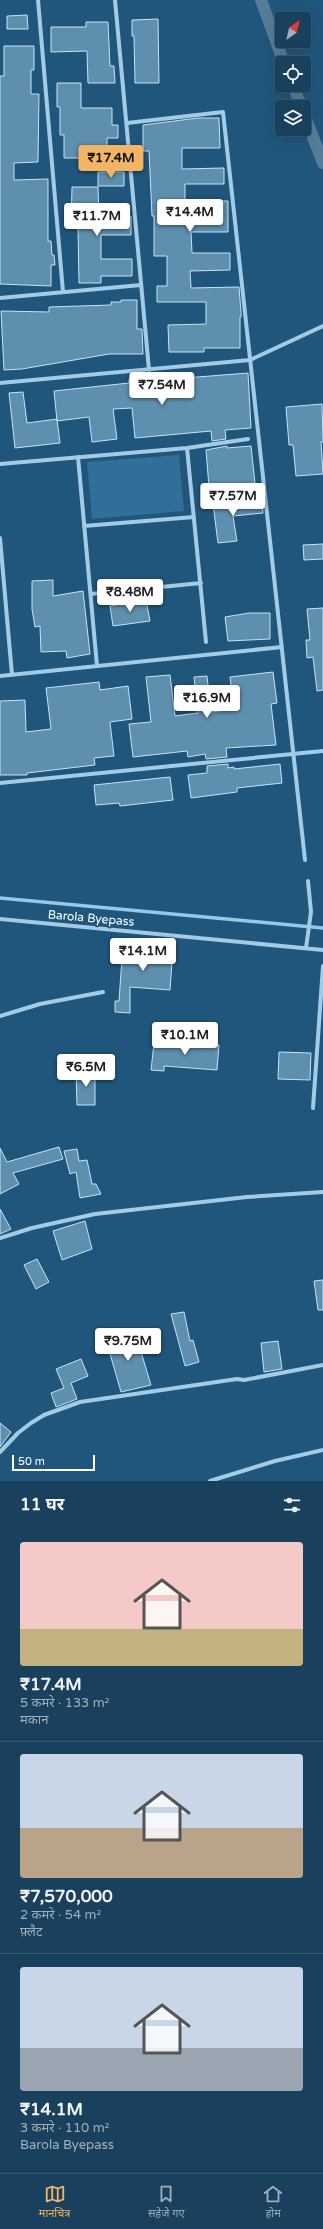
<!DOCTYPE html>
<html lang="hi">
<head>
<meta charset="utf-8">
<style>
	:root { --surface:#19405d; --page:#264b66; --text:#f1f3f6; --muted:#9fafbc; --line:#375972; --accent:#f3b564 }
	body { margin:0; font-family:"Varela Round","Noto Sans Devanagari",sans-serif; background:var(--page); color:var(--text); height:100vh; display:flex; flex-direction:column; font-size:15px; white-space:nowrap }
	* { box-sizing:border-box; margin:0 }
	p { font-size:13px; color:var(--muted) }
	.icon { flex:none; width:22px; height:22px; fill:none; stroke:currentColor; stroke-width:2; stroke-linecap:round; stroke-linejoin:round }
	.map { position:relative; height:1481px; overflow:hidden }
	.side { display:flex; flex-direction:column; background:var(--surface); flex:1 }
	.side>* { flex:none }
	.needle { width:26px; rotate:34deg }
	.buttons { position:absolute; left:275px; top:12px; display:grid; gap:8px }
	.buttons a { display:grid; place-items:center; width:36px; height:36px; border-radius:4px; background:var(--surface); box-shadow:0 4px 16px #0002,0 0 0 1px var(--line); font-size:20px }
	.scale { position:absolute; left:12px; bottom:10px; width:83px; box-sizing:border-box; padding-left:4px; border:2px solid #fff; border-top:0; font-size:11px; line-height:14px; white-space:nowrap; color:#fff; -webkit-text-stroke:3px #21567c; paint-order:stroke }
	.price { position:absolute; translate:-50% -34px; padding:0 9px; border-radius:4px; background:#fff; color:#222; font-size:13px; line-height:26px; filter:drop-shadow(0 1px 2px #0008) }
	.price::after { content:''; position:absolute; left:50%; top:24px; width:12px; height:9px; margin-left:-6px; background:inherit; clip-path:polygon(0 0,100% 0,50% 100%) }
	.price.active { background:var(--accent); color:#111 }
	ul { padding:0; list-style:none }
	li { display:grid; align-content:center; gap:8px; height:212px; padding:0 20px }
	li+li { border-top:1px solid var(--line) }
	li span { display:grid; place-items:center; height:124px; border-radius:4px; color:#555 }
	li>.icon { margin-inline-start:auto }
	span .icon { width:72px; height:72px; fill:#fffc; stroke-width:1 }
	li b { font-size:17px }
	h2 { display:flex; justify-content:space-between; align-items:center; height:48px; padding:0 20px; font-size:17px }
	.tabs { display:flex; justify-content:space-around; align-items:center; height:56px; border-top:1px solid var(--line); background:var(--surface); font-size:11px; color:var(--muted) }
	.tabs a { display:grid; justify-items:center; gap:2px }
	.tabs .active { color:var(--accent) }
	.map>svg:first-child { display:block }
	.green { fill:#306f98 }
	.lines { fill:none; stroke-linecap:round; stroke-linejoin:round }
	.stream { stroke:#97c8e7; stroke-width:3.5 }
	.canal { stroke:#567d98; stroke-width:12 }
	.building { fill:#5e8faf; stroke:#c7e2f5 }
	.minor { stroke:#a3cbe6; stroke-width:4 }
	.labels { text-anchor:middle; stroke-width:4; stroke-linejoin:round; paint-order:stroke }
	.street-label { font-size:12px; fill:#fff; stroke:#21567c }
</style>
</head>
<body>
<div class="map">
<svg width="323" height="1481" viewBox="0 0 323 1481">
	<rect width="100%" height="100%" fill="#21567c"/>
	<!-- green -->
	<path class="green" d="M179,455l5,56 -92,8 -5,-57z"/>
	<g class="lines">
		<!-- stream -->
		<path class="stream" d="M0,898l323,30"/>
		<!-- canal -->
		<path class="canal" d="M261,0l23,63
			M293,85l8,22
			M304,114l19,49"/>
	</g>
	<!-- building -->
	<path class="building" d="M27,15l1,14h-21v-13z
		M158,19l1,64h-24l-1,-47h-2v-16z
		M86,22h22l2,44h4l1,17h-27l-1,-32 -36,1v-25h35z
		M4,46h30v24h-3v24h8l-1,68 -24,1v17l34,-1v62h3l1,14h2l1,10h-4v21l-51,-2v-208h4z
		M57,83h24v25h31v17h6v13h-11v14h-18v6h-25v-23h-4v-28h-3z
		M198,118h21l1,30h-38v21l42,-1v16h-39v17h43v31h-37l1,21h38v17l-40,1 1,17 48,-1 2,25v5h-1v31h-36v4h-35l-1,-27 38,-1v-22h-49v-16h10v-30h-13v-40h-2l-3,-65h-6v-26z
		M98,172h26v14h-26z
		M72,187h26l1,30 32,-1v19h-30v24h31v17h-31v7h-22l-1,-55h-7z
		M121,300h16v29h5l1,25h-34l-87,15 -18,1 -3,-59 48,1v-5l62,-2v-3h10z
		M248,373l3,55 -26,2 1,9 -14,2 -1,-10 -76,7 -3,-30 -19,1 4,30 -25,3 -3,-25 -32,4 -3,-30 75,-8v-4l56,-4v3z
		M23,392l4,31 30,-4 3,24 -45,5 -6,-55z
		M322,404l1,38h-2l2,32 -27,2 -3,-31h-4l-3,-38z
		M227,446v2l24,-2 4,37 -46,4 -3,-37z
		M262,498l1,15 -30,3 4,25 -19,2 -5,-39z
		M323,544v15l-19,1 -1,-15z
		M53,580v16l30,-5 7,63 -23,4 -1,-7 -25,1 -1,-26 -5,1 -3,-18v-28z
		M146,600l4,21 -37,5 -3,-20z
		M323,608v82l-6,1 -4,-34 -6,1 -1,-18h4l-3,-31z
		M249,613h21v26l-42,2 -3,-24z
		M273,672l4,31 -6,1 5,41 -50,3 1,9 -21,2 -1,-5 -17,3 -1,-6 -54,6 -4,-33 22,-2 -5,-45 24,-2 5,41 23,-3 -4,-36 13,-1 4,36 23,-3 -4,-32z
		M99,682l1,8 28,-4 4,33 -22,3 4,34 -20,2 1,7 -68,8v2h-27v-74l25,-1 1,32 25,-3 -5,-41z
		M228,764v4l6,-1v2l46,-5 2,19 -45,5v4l-46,6 -3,-23 19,-2v-7z
		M170,777l3,23 -53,6 -1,-3 -23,2 -2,-20z
		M123,944l50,4 -3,42 -40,-3v26l-15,-1v-11h4z
		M180,1041l39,4 -2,25 -53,-4v5l-13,-1 3,-27 26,3z
		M279,1052l32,1 -1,27 -32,-1z
		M76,1072h19v33h-18z
		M59,1147l4,12 -50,14 6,11 -19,10v-46l7,14z
		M77,1149l2,12 8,-1 5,24h4l5,10 -21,4 -4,-26 -6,2 -6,-23z
		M0,1209l11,20 -11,5z
		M85,1221l7,28 -30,11 -9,-29z
		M37,1259l12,23 -13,7 -12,-24z
		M323,1280v30h-5l-4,-29z
		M184,1312l6,29 3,-1 6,22 -14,4 -14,-52z
		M135,1332l16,53 -30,7 -15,-52z
		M278,1341l4,28 -18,3 -3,-29z
		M81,1359l7,17 -17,7 6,16 -21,8 -5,-14 13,-5 -8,-19z
		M0,1423l11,9 -11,15z"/>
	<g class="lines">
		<!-- minor -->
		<path class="minor" d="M38,0l25,292
			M115,0l34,370
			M127,123l96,-11 82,748
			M0,298l141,-13
			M0,383l250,-23 73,-34
			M187,448l19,194
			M78,457l19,209
			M0,464l187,-16 61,-9
			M84,526l110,-9
			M0,538l12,137
			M91,594l110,-11
			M0,676l282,-29
			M0,783l323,-32
			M0,919l323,31
			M306,948l5,-36 -3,-31
			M0,1016l40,-12 63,-12
			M313,1108l10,-142
			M0,1238l32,-10 63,-14 152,-17 76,-5
			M0,1452l18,-19 13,-10 13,-8 36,-13 157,-23 7,1 79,-15
			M210,1481l65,-20 48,-11"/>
	</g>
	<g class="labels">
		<!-- street labels -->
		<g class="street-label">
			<text transform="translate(91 918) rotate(5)" y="4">Barola Byepass</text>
		</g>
	</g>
</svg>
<div class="buttons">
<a><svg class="needle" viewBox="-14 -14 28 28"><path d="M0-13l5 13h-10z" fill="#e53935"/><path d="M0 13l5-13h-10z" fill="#9fafbc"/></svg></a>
<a><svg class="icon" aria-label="locate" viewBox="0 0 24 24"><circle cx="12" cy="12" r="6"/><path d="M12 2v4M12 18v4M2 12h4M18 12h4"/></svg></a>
<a><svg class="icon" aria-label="layers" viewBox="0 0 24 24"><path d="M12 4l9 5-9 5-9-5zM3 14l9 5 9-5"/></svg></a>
</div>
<div class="scale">50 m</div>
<b class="price active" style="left:111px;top:179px">₹17.4M</b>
<b class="price" style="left:190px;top:233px">₹14.4M</b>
<b class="price" style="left:97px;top:237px">₹11.7M</b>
<b class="price" style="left:162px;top:406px">₹7.54M</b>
<b class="price" style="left:233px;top:517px">₹7.57M</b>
<b class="price" style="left:130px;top:613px">₹8.48M</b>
<b class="price" style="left:207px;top:719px">₹16.9M</b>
<b class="price" style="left:143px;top:972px">₹14.1M</b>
<b class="price" style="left:185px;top:1056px">₹10.1M</b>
<b class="price" style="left:86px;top:1088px">₹6.5M</b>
<b class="price" style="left:128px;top:1362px">₹9.75M</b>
</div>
<section class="side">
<h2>11 घर<svg class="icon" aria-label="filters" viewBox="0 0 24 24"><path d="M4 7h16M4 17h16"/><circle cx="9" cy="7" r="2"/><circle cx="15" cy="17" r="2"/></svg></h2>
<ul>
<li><span style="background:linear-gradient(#f6c9c9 70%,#c2b280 0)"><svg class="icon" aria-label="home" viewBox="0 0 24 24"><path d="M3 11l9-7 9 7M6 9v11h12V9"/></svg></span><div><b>₹17.4M</b><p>5 कमरे · 133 m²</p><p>मकान</p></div></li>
<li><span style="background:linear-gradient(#c9d6e8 60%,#b9a48a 0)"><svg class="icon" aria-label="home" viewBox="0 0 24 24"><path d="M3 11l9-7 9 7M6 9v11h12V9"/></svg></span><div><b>₹7,570,000</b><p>2 कमरे · 54 m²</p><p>फ़्लैट</p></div></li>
<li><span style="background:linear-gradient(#c9d6e8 65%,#9aa5b1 0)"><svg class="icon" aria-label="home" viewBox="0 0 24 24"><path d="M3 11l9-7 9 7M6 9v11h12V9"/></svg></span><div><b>₹14.1M</b><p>3 कमरे · 110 m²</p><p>Barola Byepass</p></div></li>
</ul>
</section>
<nav class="tabs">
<a class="active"><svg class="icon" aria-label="map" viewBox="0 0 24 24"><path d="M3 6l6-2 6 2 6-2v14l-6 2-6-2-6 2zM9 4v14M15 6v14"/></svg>मानचित्र</a>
<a><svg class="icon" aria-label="saved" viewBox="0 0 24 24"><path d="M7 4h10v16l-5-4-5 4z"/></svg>सहेजे गए</a>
<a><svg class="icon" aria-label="home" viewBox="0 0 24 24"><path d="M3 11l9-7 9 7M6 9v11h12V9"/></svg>होम</a>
</nav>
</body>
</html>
